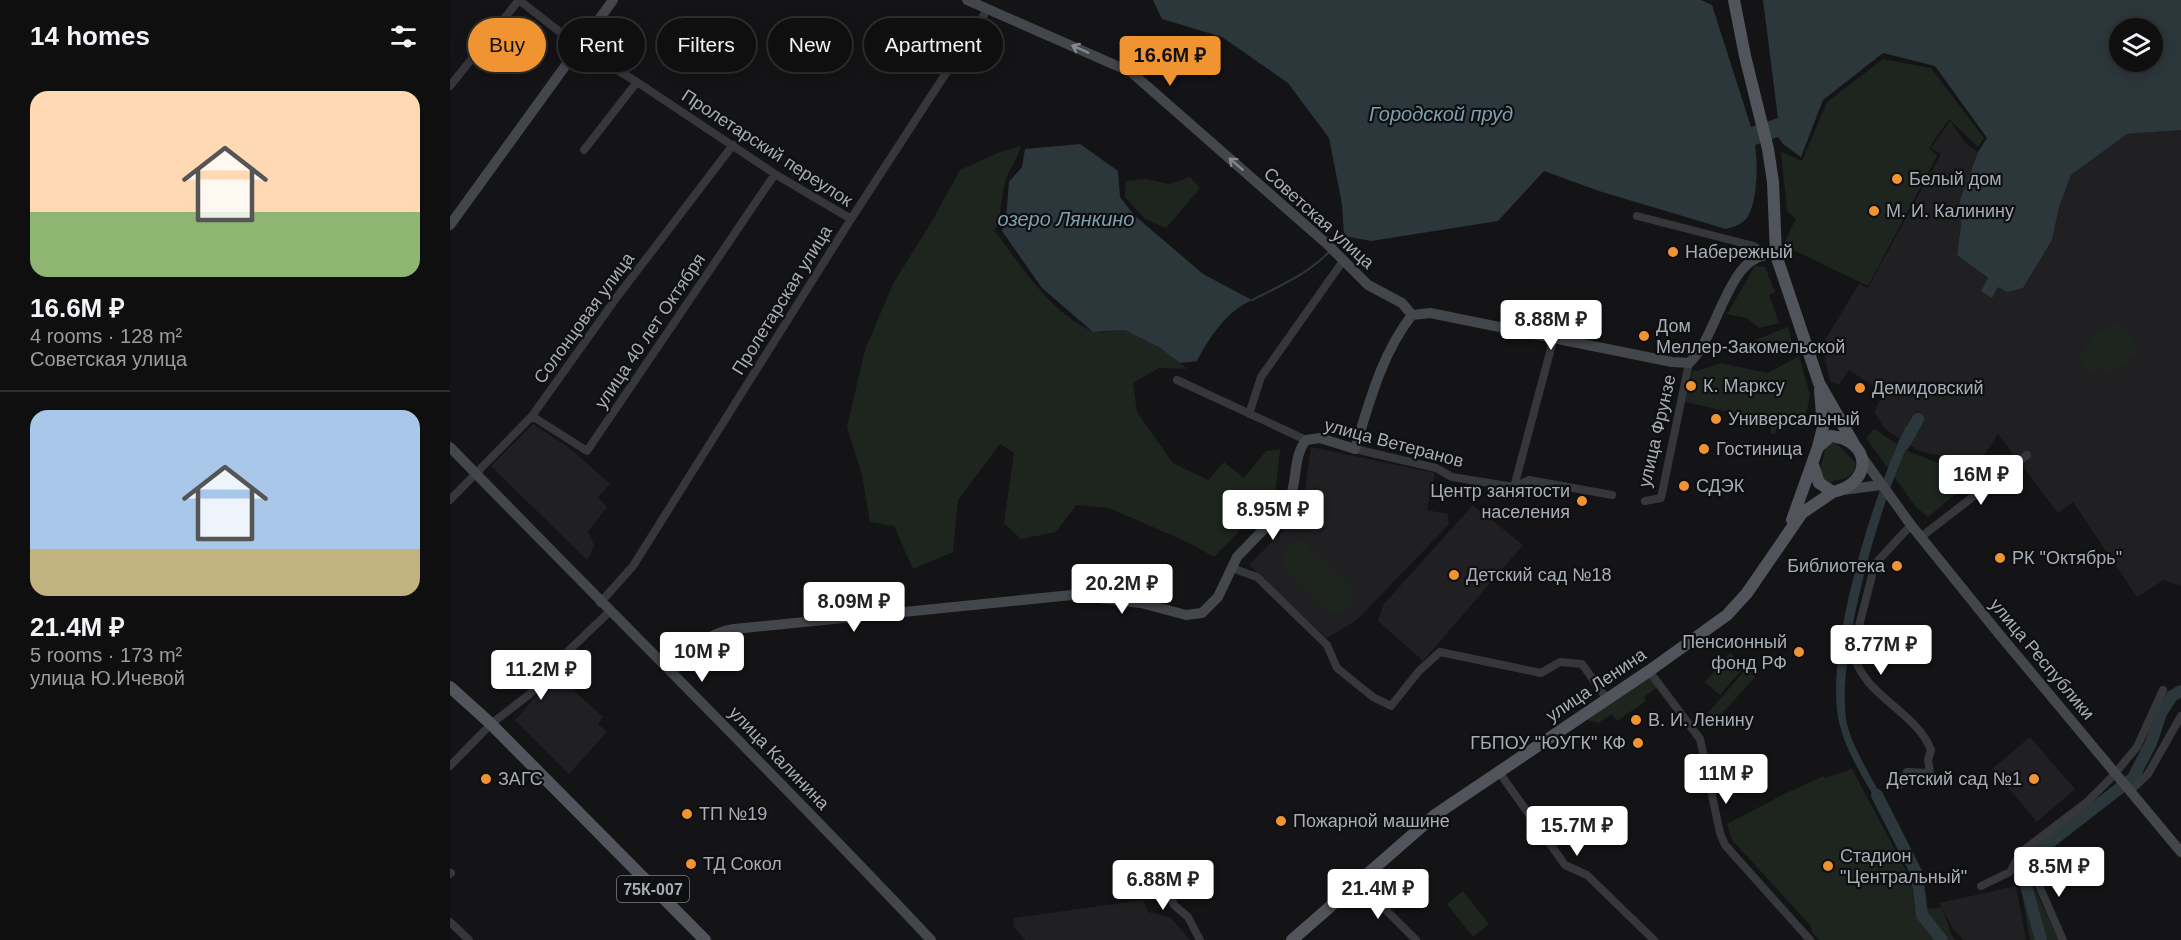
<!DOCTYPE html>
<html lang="en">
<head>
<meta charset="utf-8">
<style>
	:root { --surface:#0f0f10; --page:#1d1d1e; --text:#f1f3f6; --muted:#9b9c9f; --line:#2f2f30; --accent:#f09431 }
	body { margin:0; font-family:Arial,sans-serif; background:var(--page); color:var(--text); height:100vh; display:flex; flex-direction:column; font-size:22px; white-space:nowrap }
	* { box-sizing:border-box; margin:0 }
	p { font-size:20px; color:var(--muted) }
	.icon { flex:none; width:33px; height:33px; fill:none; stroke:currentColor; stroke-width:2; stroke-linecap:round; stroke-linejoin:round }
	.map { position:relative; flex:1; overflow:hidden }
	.details { display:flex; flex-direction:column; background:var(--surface); width:450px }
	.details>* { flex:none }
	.guide { position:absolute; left:18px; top:18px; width:570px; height:54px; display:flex; gap:12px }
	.buttons { position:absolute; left:1659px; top:18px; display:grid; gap:12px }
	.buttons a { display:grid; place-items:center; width:54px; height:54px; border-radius:50%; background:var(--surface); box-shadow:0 3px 15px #0003,0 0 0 2px var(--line); font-size:30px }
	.price { position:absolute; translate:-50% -51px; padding:0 14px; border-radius:6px; background:#fff; color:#222; font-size:20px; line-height:39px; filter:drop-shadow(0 2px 3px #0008) }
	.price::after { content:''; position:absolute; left:50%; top:36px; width:18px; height:14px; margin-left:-9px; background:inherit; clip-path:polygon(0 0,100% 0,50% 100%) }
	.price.active { background:var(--accent); color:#111 }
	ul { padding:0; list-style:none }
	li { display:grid; align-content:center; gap:12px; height:318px; padding:0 30px }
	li+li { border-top:2px solid var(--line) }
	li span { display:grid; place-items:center; height:186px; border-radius:18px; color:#555 }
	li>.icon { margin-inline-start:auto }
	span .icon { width:108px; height:108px; fill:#fffc; stroke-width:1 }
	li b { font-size:26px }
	h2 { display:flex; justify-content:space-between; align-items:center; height:72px; padding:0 30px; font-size:26px }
	.pill { padding:0 21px; border-radius:27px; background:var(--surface); box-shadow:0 3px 15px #0003,0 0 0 2px var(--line); font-size:21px; line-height:54px }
	.pill.active { background:var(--accent); color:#111 }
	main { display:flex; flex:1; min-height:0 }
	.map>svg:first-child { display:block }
	.built { fill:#202023 }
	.green { fill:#1e251e }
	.water { fill:#2c373b; fill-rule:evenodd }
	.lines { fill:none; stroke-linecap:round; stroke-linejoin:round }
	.stream { stroke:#2c373b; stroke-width:2 }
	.river { stroke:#2c373b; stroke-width:12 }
	.street { stroke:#35373b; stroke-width:8 }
	.secondary { stroke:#43464b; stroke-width:10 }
	.primary { stroke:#51545a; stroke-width:12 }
	.oneway { stroke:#838991 }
	.poi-dot { fill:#f09431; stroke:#0f0f11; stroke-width:2 }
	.labels { text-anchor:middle; stroke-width:4.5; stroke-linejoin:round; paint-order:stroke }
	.shield { fill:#0f0f11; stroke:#797e84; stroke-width:1.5 }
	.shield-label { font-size:16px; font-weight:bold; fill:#a6adb6 }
	.street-label { font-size:18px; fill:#a6adb6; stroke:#0f0f11 }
	.poi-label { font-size:18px; fill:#a6adb6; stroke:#0f0f11; text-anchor:start }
	.water-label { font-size:20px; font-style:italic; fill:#7da0b1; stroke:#0f0f11 }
</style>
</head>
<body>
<main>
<section class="details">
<h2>14 homes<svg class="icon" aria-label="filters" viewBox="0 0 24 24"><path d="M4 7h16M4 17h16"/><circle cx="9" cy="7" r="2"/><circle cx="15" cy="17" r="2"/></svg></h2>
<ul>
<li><span style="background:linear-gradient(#ffd9b3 65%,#8fb573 0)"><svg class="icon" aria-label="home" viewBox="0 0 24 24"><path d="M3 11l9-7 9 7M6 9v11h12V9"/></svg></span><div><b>16.6M ₽</b><p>4 rooms · 128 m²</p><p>Советская улица</p></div></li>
<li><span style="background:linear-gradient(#a9c7e8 75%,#c2b280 0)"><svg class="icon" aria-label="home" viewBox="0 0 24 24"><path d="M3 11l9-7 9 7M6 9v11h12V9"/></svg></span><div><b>21.4M ₽</b><p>5 rooms · 173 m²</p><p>улица Ю.Ичевой</p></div></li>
</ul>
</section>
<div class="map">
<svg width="1731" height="940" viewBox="0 0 1731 940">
	<rect width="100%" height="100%" fill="#141416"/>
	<!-- built -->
	<path class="built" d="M1500,121l16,23 12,8 -18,48 1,25 -4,29 41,33 25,1 29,-48 7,-33 12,-32 56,-41 54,-4v456l-17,-6 -27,17 -64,-95 -15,11 -60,-79 -20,30 -59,-13 -34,-22 -11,-17 10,-19 -35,-23 -10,15 -9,-4 -6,-28 5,-9 -4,-4 34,-56 9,4 73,-134 -10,-6z
		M83,424l38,25 39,35 -12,13 9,10 -19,25 7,13 -8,15 -96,-94z
		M861,447l124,26 -8,37 21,4 1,10 -92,96 -30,18 -78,-73 53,-54z
		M1023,505l50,40 -100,116 -45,-40 5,-16z
		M106,674l47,43 -5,7 9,8 -38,42 -54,-54z
		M1580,737l45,52 -38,33 -45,-53z
		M1566,886l10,54h-62l-10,-10 -15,-27z
		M693,900l5,12 22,5 20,23h-165l-12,-14 1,-8z"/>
	<!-- green -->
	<path class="green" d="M1433,59l48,9 53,70 -6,9 -29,-28 -20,29 8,8 -69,130 -85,-41 13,-26 -9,-8 -6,-59 21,9 25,-59z
		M571,146c-4,14 -13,25 -16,36 -5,17 -3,33 -10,49 27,36 54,80 97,100 9,4 22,-2 32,-1 19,3 49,26 63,39l-28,-1 -26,15 4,29 36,51 35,17 16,-18 20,16 22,-27 14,-2 -5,46 -61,62 -27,-15 -78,-34 -33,-3 -20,27 -35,7 -17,-16 10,-70 -14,-9 -42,56 -5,52 -40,17 -19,-43 -24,-4 -8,-47 -15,-48 18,-77 28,-66 39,-63 28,-51 40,-18z
		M740,177l10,11 -34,40 -21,-9 -20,-22 1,-16 20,-2 24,5z
		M1305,266l10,1 10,25 -6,3 10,28 -20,5 -12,-10 -20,-4z
		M1663,323c15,6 22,14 23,30l-24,21 -9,-6 -9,6 -13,-10v-10l16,-20z
		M1338,327l4,16 -8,5 -29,-8z
		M1349,356l11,39 -7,33 -25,-6 -3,12 -5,-1 2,-11 -87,-20 8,-32 5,1 22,-8 48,10z
		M1424,429l36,23 49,19 10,12 -41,34 -12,-10 -50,-69z
		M1385,442l21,21c-1,16 -16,16 -29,20l-8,-8 7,-29z
		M849,541l6,2 47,44c6,17 -5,29 -23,25l-46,-44c-6,-12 3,-24 16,-27z
		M1280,653l15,13 -25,29 -15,-13z
		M1296,669l9,8 -47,52 -8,-7z
		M1196,678l5,1 7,8 -14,10 2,4 -29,20 -5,-7 -14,9 -14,-4z
		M1402,769l59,111 4,29 27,-1 10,28 4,4h-137l-7,-8 -1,-6 -79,-86 -5,-16 59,-31 38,-17 1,2z
		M1582,883l27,57h-29l-10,-56z
		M1013,891l26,33 -16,13 -26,-33z"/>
	<!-- water -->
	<path class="water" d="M703,0h548l11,5 39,122 27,-9 -15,-118h418v130l-54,4 -56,41 -12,32 -7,33 -29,48 -16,4 -9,-5 -6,11 -11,-7 7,-13 -31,-23 4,-30 -1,-25 18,-48 9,-14 -52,-72 -52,-13 -60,47 -22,57 -18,-13 -5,-7 -23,8c3,18 3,59 -9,74 -5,6 -13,8 -20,10l-127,-38 -55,-20 -46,50 -127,20 -27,-5 -2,-32 -13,-66 -41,-55 -66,-46 -60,-18zM1670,28h32v34h-32z
		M630,144l38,27 2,26 14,18 69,59 49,26c-26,12 -42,36 -55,61l-17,2 -21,-16 -34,-17 -32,2 -51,-44 -40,-57 4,-13 3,-36 13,-15 3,-18z
		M1456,426l8,6c-32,61 -80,226 -67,292 5,23 29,61 40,83l-6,1c-16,-27 -33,-52 -41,-82 -19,-67 35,-237 66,-300z"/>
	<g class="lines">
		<!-- stream -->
		<path class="stream" d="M884,247l10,-11
			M802,300c28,-14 56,-26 78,-49"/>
		<!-- river -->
		<path class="river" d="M1454,444l14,-25
			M1427,795l40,79 5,41 20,25
			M1591,940l-17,-62 3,-18 106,-82 18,-35 10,-30 11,-17 9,-5"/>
		<!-- street -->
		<path class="street" d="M69,0l60,47 58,35 138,92 76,45
			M0,86l69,-86
			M134,150l53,-68
			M1187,216l117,30 10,7
			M727,380l129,60
			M799,414l12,-37 82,-116
			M82,416l55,35 188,-277
			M905,449l81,19 16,9 62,10 15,-7 83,15
			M1064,487l40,-150
			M0,500l82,-84 85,-119 116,-152
			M1195,501l16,-3 28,-135
			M1471,537l106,-82
			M782,568l25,9 70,68 10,23 36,29 18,9 28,-35 21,-19 101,21 19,-11 22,2 25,35
			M150,603l33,-37 218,-347 136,-209
			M1199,671l51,68 20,94 5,12 85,95
			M0,766l41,-42 40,-31 27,-32 51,-49
			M1049,772l66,93 22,10 67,65
			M1451,784l6,-12 23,1 -2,-13 3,-10c-15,-40 -72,-55 -78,-101l22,-85 36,-39
			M1680,791l18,-17 33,-58
			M1567,863l14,4 32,73
			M689,868l22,5 13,32 14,12 12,23
			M0,874l1,-1
			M908,882l58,58
			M1531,886l29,-14 10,-19 67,-51 24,-24 26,-31 26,-57
			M0,922l19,18"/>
		<!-- secondary -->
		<path class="secondary" d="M517,0l164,72 196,172 41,41 34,18 10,12
			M0,225l163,-225
			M962,315l18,-2 242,49 17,1c31,-28 39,-115 87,-108
			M0,447c160,165 324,326 481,493
			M1412,457l49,68 88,109 182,218
			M1393,490l38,-5
			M222,671c19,-19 34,-38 62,-42l338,-34 69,8 45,12 16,-2 16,-16 19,-40 51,-53c10,-20 4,-46 18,-64l14,-2 35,11c14,-46 27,-96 57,-134"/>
		<!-- primary -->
		<path class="primary" d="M1284,0l11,56 23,93 5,33 3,73 43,128 36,63
			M1368,447l5,-20 -3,-37
			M1342,520l26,-73 13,-11c40,4 43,47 2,56l-14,-9 -6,-18
			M0,687l41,37 214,216
			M842,940l143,-125 214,-144 78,-56 20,-22 55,-80 31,-21"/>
	</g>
	<!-- one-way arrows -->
	<defs><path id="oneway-shaft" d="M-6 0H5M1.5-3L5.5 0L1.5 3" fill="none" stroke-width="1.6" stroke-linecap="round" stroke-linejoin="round" transform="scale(1.5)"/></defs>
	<g class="oneway">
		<use href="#oneway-shaft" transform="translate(630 49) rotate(-156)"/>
		<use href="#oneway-shaft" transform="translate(786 164) rotate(-139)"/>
	</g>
	<!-- markers -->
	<g class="poi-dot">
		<circle cx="1447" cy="179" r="6"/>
		<circle cx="1424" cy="211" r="6"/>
		<circle cx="1223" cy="252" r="6"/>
		<circle cx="1194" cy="336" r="6"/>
		<circle cx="1241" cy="386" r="6"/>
		<circle cx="1410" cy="388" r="6"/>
		<circle cx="1266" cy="419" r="6"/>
		<circle cx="1254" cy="449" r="6"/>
		<circle cx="1234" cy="486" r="6"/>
		<circle cx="1132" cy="501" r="6"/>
		<circle cx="1550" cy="558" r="6"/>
		<circle cx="1447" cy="566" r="6"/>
		<circle cx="1004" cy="575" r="6"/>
		<circle cx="1349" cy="652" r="6"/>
		<circle cx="1186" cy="720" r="6"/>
		<circle cx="1188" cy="743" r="6"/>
		<circle cx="36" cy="779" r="6"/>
		<circle cx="1584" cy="779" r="6"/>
		<circle cx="237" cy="814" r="6"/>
		<circle cx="831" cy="821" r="6"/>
		<circle cx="241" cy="864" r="6"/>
		<circle cx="1378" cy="866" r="6"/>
	</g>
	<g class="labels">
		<!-- shield labels -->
		<rect class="shield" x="167" y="876" width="72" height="26" rx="4.5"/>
		<g class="shield-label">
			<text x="203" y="895">75К-007</text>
		</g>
		<!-- street labels -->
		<g class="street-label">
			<text transform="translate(317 148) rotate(33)" y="6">Пролетарский переулок</text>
			<text transform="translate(869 218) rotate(42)" y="6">Советская улица</text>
			<text transform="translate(332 300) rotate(-58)" y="6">Пролетарская улица</text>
			<text transform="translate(134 318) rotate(-54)" y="6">Солонцовая улица</text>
			<text transform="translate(200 331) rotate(-56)" y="6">улица 40 лет Октября</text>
			<text transform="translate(1207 431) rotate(-77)" y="6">улица Фрунзе</text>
			<text transform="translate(944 443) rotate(15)" y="6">улица Ветеранов</text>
			<text transform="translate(1592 659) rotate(50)" y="6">улица Республики</text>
			<text transform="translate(1146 685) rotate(-34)" y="6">улица Ленина</text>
			<text transform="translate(329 758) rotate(46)" y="6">улица Калинина</text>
		</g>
		<!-- poi labels -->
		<g class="poi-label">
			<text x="1459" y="185">Белый дом</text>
			<text x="1436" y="217">М. И. Калинину</text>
			<text x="1235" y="258">Набережный</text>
			<text x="1206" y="332">Дом<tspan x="1206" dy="21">Меллер-Закомельской</tspan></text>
			<text x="1253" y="392">К. Марксу</text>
			<text x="1422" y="394">Демидовский</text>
			<text x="1278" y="425">Универсальный</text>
			<text x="1266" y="455">Гостиница</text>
			<text x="1246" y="492">СДЭК</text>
			<text x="1120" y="497" text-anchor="end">Центр занятости<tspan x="1120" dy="21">населения</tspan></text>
			<text x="1562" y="564">РК "Октябрь"</text>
			<text x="1435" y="572" text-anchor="end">Библиотека</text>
			<text x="1016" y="581">Детский сад №18</text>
			<text x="1337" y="648" text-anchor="end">Пенсионный<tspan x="1337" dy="21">фонд РФ</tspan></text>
			<text x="1198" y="726">В. И. Ленину</text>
			<text x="1176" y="749" text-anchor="end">ГБПОУ "ЮУГК" КФ</text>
			<text x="48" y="785">ЗАГС</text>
			<text x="1572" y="785" text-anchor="end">Детский сад №1</text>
			<text x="249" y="820">ТП №19</text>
			<text x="843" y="827">Пожарной машине</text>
			<text x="1390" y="862">Стадион<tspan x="1390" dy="21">"Центральный"</tspan></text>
			<text x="253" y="870">ТД Сокол</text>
		</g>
		<!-- water labels -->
		<g class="water-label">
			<text x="991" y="121">Городской пруд</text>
			<text x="616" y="226">озеро Лянкино</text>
		</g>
	</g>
</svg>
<div class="buttons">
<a><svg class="icon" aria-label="layers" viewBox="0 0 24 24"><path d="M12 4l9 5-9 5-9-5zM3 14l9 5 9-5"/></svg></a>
</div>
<b class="price active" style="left:720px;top:87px">16.6M ₽</b>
<b class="price" style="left:1101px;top:351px">8.88M ₽</b>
<b class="price" style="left:1531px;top:506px">16M ₽</b>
<b class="price" style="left:823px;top:541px">8.95M ₽</b>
<b class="price" style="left:672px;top:615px">20.2M ₽</b>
<b class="price" style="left:404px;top:633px">8.09M ₽</b>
<b class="price" style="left:1431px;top:676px">8.77M ₽</b>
<b class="price" style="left:252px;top:683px">10M ₽</b>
<b class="price" style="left:91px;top:701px">11.2M ₽</b>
<b class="price" style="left:1276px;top:805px">11M ₽</b>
<b class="price" style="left:1127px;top:857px">15.7M ₽</b>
<b class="price" style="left:1609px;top:898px">8.5M ₽</b>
<b class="price" style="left:713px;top:911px">6.88M ₽</b>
<b class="price" style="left:928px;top:920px">21.4M ₽</b>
<div class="guide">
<a class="pill active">Buy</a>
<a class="pill">Rent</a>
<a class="pill">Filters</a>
<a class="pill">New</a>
<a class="pill">Apartment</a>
</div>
</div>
</main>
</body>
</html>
